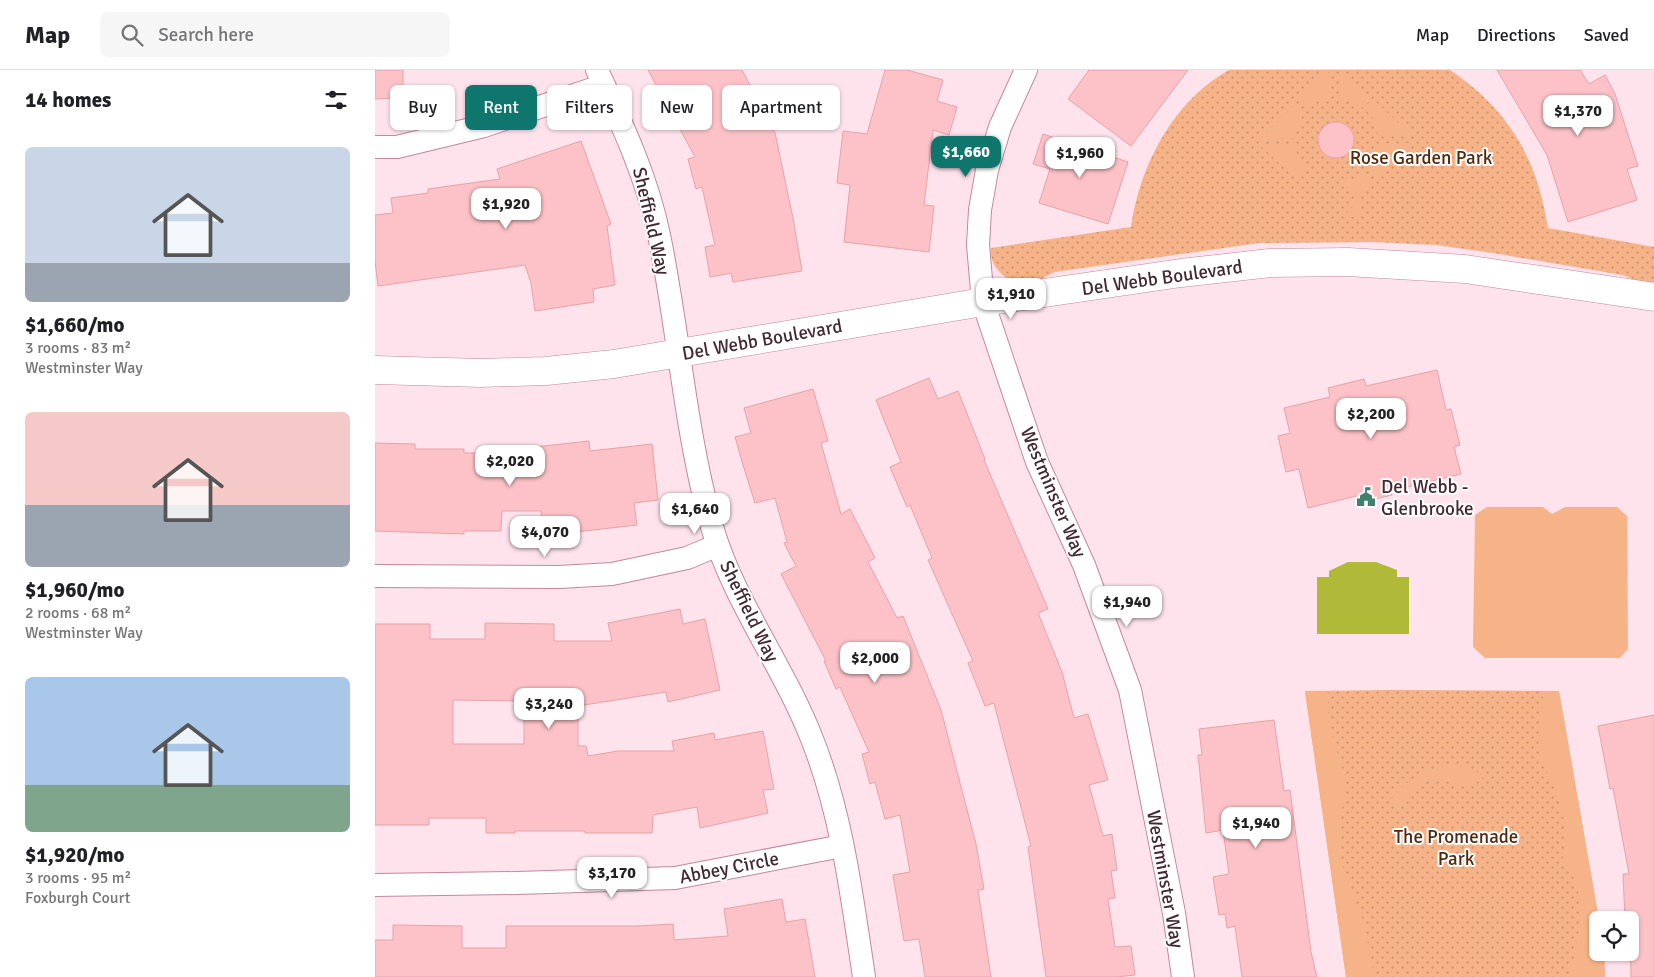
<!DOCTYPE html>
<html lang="en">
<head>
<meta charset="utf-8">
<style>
	:root { --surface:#fff; --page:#f6f6f6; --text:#202124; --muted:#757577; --line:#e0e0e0; --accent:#0f766e }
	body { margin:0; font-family:Signika,sans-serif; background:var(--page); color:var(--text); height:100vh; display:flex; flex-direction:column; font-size:19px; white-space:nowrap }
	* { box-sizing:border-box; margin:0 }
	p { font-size:16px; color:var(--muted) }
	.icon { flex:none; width:28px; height:28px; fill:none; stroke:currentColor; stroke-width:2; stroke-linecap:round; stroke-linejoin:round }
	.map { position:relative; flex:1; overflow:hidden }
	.panel { display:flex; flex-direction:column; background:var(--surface); width:375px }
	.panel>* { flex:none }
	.top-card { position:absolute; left:15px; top:15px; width:475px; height:45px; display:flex; gap:10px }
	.tools { position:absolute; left:1214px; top:841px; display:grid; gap:10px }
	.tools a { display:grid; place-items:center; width:50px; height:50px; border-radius:8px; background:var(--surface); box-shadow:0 1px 4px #0004; font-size:25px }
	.price { position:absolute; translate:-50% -42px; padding:0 11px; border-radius:10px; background:#fff; color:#222; font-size:16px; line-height:32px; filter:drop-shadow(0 1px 2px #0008) }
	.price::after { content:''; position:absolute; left:50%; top:30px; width:15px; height:11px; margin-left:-8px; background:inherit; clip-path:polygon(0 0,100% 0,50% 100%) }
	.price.current { background:var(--accent); color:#fff }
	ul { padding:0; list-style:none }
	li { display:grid; align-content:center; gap:10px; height:265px; padding:0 25px }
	li span { display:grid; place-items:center; height:155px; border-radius:8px; color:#555 }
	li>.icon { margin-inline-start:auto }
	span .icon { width:90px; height:90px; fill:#fffc; stroke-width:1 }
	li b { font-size:21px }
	h2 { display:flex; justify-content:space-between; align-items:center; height:60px; padding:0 25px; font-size:21px }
	.chip { padding:0 18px; border-radius:8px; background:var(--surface); box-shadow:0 1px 4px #0004; font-size:18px; line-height:45px }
	.chip.current { background:var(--accent); color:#fff }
	header { display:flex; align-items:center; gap:30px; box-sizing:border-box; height:70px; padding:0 25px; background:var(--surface); border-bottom:1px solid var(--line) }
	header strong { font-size:24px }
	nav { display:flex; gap:28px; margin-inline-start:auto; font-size:18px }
	.search { width:350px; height:45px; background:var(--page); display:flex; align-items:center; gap:12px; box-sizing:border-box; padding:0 18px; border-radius:8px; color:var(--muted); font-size:19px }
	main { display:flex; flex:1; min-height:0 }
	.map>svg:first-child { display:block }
	.park { fill:url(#park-dots) }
	.garden { fill:#f6b388 }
	.water { fill:#b0b938 }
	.building { fill:#fcc2c7; stroke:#e8a2a8; fill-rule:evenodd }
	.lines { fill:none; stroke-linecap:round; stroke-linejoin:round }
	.minor-casing { stroke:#c586a0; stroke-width:24 }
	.tertiary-casing { stroke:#c586a0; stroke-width:29 }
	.minor { stroke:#fff; stroke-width:22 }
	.tertiary { stroke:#fff; stroke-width:28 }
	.labels { text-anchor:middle; stroke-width:4; stroke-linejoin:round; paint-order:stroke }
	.park-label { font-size:19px; fill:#51290c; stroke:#fff }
	.street-label { font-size:19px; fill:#422933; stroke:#fff }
	.poi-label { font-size:19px; fill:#422933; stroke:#fff; text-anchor:start }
</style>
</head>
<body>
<header>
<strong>Map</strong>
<div class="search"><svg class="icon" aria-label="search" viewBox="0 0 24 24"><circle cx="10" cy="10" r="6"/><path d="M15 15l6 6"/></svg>Search here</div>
<nav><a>Map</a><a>Directions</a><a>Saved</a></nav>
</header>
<main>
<section class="panel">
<h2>14 homes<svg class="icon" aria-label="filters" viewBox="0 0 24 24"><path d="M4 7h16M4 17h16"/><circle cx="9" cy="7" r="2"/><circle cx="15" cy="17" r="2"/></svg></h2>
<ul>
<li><span style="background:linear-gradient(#c9d6e8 75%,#9aa5b1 0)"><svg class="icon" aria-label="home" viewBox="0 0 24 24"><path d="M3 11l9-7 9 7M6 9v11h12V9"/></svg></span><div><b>$1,660/mo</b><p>3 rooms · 83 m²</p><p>Westminster Way</p></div></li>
<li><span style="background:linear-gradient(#f6c9c9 60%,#9aa5b1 0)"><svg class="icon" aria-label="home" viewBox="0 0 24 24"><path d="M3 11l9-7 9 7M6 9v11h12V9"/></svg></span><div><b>$1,960/mo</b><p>2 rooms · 68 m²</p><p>Westminster Way</p></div></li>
<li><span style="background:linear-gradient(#a9c7e8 70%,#7fa58c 0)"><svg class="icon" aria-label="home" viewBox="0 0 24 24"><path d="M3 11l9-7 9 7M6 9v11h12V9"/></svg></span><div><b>$1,920/mo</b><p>3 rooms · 95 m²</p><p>Foxburgh Court</p></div></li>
</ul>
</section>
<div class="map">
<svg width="1279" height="907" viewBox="0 0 1279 907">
	<defs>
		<pattern id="park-dots" width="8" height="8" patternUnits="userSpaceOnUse" patternTransform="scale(1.25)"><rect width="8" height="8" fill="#f6b388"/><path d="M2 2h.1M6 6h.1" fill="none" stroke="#c99270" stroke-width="1.8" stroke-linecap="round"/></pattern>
	</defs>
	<rect width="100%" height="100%" fill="#fee2ec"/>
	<!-- park -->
	<path class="park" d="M854,0h221c59,40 87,88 98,158l106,19v40l-32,-12 -129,-22 -57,-8 -63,-3 -114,1 -204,29 -20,10 -18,2c-14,-7 -28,-18 -26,-36l140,-21c9,-62 42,-126 98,-157z
		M1019,620l165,1 40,229 -2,32 7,1 1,24h-259l-41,-286z"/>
	<!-- garden -->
	<path class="garden" d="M953,0l2,29 -13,3 -9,8 -10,-9z
		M964,0l33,28 -9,10 -10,-7 -13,-3z
		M1001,32l36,33h-34l-5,-16 -6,-8z
		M919,35l10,9 -9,15 -1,9 -34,1z
		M1036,73l-33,34 -10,-9 6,-9 4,-15z
		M920,75l3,13 8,11 -10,10 -35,-33z
		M989,102l10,9 -13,15 -1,21h-16l14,-17 -1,-7 -12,-11 11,-3z
		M1112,437h56l9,7 13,-7h52l10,9 1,133 -8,9h-135l-12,-11 2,-132z
		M930,621l23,1v29l16,53 1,19 -6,32 1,26 3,17 20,53 12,56h-29z
		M1168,621h16l40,229 -2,32 7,1 1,24h-36c9,-39 23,-83 -7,-116 6,-28 3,-50 -9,-76 -5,-12 -13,-22 -14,-36 -2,-19 4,-38 4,-58z
		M1083,695l27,10c-17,22 -39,0 -58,5 -13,4 -14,18 -24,25h-10l-4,-3c17,-24 40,-35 69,-37z"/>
	<!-- water -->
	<path class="water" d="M973,492h28l21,8v7h12v57h-92v-57h12v-6z"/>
	<!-- building -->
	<path class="building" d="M0,0h28v28l-28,1z
		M273,0h94l33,63 18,85 9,53 -69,11 -2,-9 -21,4 -5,-30 10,-2 -13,-58 -6,2 -8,-30 7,-2z
		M510,0h22l36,10 -6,21 20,6 -8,28 -16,-5 -9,75 10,1 -5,46 -85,-10 6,-57 -13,-2 6,-52 24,3z
		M714,0h99l-57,76 -63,-47z
		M1122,0h83l9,14 16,-9 10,19 23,72 -11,3 10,31 -69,22 -21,-67z
		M943 70a18 18 0 1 1 36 0a18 18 0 1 1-36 0Z
		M668,64l85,28 -20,62 -69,-21 11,-34 -17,-5z
		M206,71l30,83 -4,2 8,59 -22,4 1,13 -59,9 -4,-28 -6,-18 -147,21 -3,-25v-46l18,-2 -2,-15 37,-5v-4l72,-10 -3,-10z
		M1062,300l9,40 5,-1 9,36 -6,2 7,27 -70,17 1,4 -34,8 -2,-7 -48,12 -9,-39 -13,3 -8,-36 12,-3 -6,-25 46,-11 -2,-9 36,-9 2,7z
		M554,308l9,21 20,-8 27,68 -1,1 64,149 -10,4 24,59 12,46 14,-4 20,66 -19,5 14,51 9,-2 5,36 -6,1 4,27 -7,1 7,48 16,-1 4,29 -19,2h-70l-18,-130 3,-1 -37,-143 -9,3 -17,-43 5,-2 -45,-101 4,-2 -22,-53 -3,2 -17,-40 11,-5 -25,-62z
		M438,319l15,52 -7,2 20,71 9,-5 25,49 -7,4 29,56 6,-2 38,94 35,134 8,45 -6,1 13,87h-66l-6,-38 -15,2 -11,-66 17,-3 -10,-57 -15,4 -10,-37 -5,2 -8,-30 7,-2 -29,-65 -4,2 -12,-28h2l-45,-87 15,-8 -12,-23 3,-1 -12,-44 -20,5 -12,-38 -8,-28 16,-4 -7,-25z
		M214,371l1,10 62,-7 6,56 -24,3 3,22 -70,8 -1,-15 -24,3 -1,-10h-39l-1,20h-37v3l-89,-3v-88l40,1v5h49v4h71v-6z
		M305,539l3,15 22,-5 15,71 -52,12 -2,-10 -88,14v40h8l2,10 30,-5h56l-2,-10 42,-8 1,7 48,-9 11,58 -11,1 5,23 -68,15 -3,-21 -44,8 -1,18h-67v-2h-70v2h-29v-15h-57v7h-54v-201h55v15h55v-16l69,1v17h58l-4,-18zM78,630l71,1v43h-71z
		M1279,645v262h-23l-1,-57h-5l-2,-46h6l-16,-86 -3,1 -12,-63z
		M899,650l10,71 6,-1 21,162 6,25h-75l-7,-51 -8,2 -2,-14 -6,1 -6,-38 16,-3 -6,-44 -17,3 -8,-78h4l-3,-26z
		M407,829l4,23 19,-3 10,58h-440v-37h18v-15l69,1v22h44v-22h131l36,-2 1,16 54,-4 -4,-27z"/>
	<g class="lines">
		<!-- minor casing -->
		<g class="minor-casing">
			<path id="minor" d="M222,0c25,54 50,107 62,165 20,97 26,197 53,292 22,75 72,140 100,212 30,75 40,158 52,238
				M651,0l-26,57 -13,43 -7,40 -2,35 5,57 54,160 47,103 46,125 44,223 9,64
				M0,77h22l87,-21 120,-41
				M0,506l184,1 53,-3 75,-16 31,-13
				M0,815l142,-2 158,-5 167,-32"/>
		</g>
		<!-- tertiary casing -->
		<g class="tertiary-casing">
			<path id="tertiary" d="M0,300l106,3 65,-2 68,-7 369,-62 198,-29 89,-10 78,-1 117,7 189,28"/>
		</g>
		<!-- minor -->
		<use href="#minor" class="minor"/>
		<!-- tertiary -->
		<use href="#tertiary" class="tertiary"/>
	</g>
	<!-- icons -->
	<defs>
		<g id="civic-bare" transform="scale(1.5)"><path d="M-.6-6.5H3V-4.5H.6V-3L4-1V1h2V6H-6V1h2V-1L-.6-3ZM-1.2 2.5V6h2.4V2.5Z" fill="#40806f" stroke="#fff" stroke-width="2.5" paint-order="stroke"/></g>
	</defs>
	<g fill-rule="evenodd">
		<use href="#civic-bare" x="991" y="427"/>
	</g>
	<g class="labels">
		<!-- park labels -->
		<g class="park-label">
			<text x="1046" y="94">Rose Garden Park</text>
			<text x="1081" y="773">The Promenade<tspan x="1081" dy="22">Park</tspan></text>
		</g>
		<!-- street labels -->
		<g class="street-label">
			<text transform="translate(277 151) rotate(77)" y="7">Sheffield Way</text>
			<text transform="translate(787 207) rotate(-8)" y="7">Del Webb Boulevard</text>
			<text transform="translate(387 269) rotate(-10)" y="7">Del Webb Boulevard</text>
			<text transform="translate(679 422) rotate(67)" y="7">Westminster Way</text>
			<text transform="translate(375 541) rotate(64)" y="7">Sheffield Way</text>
			<text transform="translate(354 797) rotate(-11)" y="7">Abbey Circle</text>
			<text transform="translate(791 809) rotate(80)" y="7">Westminster Way</text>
		</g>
		<!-- poi labels -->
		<g class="poi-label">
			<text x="1006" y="423">Del Webb -<tspan x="1006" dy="22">Glenbrooke</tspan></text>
		</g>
	</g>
</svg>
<div class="tools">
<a><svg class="icon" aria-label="locate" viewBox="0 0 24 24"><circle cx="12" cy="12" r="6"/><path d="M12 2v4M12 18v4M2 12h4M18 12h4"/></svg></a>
</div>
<b class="price" style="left:1203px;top:67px">$1,370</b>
<b class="price current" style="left:591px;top:108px">$1,660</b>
<b class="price" style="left:705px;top:109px">$1,960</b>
<b class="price" style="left:131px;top:160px">$1,920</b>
<b class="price" style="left:636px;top:250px">$1,910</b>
<b class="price" style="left:996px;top:370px">$2,200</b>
<b class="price" style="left:135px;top:417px">$2,020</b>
<b class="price" style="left:320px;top:465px">$1,640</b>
<b class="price" style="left:170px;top:488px">$4,070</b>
<b class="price" style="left:752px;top:558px">$1,940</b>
<b class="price" style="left:500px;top:614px">$2,000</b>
<b class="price" style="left:174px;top:660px">$3,240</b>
<b class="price" style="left:881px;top:779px">$1,940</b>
<b class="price" style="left:237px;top:829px">$3,170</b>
<div class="top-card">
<a class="chip">Buy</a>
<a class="chip current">Rent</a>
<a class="chip">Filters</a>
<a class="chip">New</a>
<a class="chip">Apartment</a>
</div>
</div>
</main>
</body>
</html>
